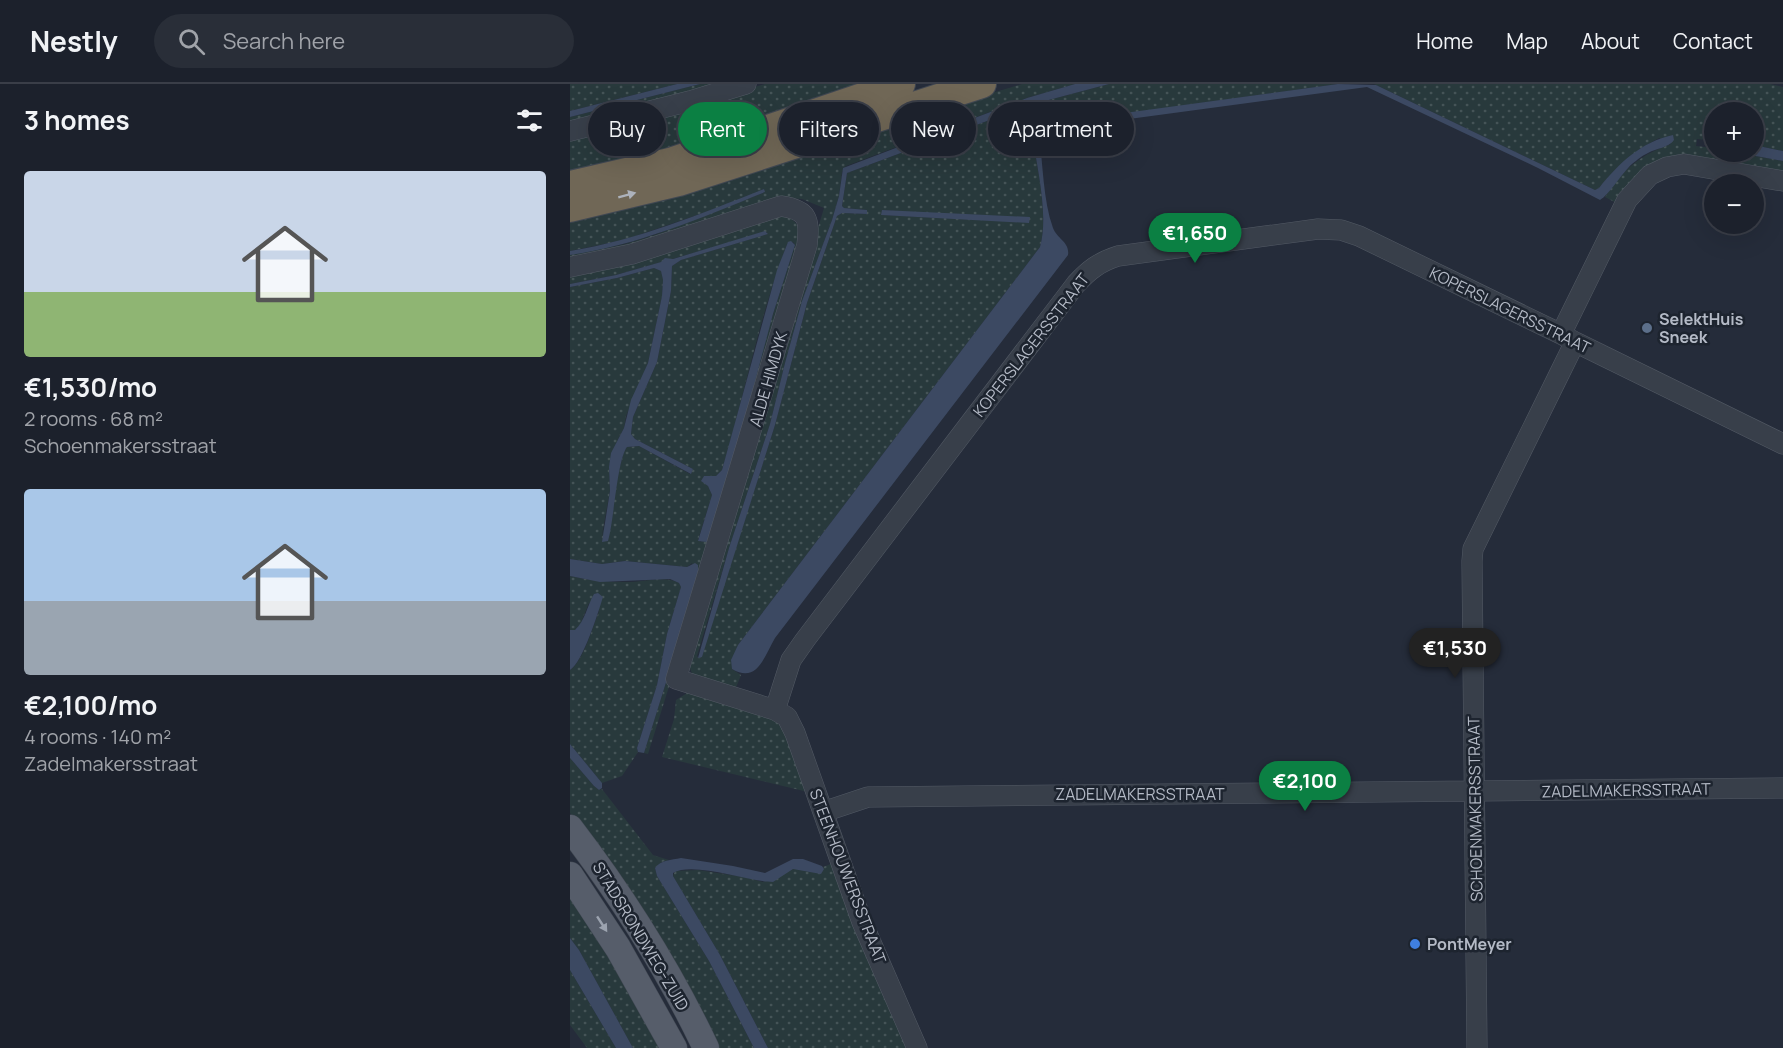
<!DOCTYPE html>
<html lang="en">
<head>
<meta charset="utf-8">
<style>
	:root { --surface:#1c212c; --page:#292e38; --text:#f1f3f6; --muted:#a0a3a9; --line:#3a3e48; --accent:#0b8043 }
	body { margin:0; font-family:Manrope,sans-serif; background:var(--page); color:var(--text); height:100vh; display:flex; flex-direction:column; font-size:22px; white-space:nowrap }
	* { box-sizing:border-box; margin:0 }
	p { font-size:20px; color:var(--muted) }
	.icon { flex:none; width:33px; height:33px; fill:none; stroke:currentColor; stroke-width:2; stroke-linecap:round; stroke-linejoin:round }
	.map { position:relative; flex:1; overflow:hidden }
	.panel { display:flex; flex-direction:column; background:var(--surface); width:570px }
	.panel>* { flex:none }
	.top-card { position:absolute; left:18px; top:18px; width:570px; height:54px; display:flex; gap:12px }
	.tools { position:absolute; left:1134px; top:18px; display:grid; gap:12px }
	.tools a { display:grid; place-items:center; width:60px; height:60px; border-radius:50%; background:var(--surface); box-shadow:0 6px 24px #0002,0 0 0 2px var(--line); font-size:30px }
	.price { position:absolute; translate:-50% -51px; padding:0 14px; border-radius:21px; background:var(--accent); color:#fff; font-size:20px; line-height:39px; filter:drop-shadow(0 2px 3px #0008) }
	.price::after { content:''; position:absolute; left:50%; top:36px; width:18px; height:14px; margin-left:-9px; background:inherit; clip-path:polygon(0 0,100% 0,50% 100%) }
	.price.selected { background:#222; color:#fff }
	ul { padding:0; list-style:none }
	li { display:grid; align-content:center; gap:12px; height:318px; padding:0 24px }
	li span { display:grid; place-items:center; height:186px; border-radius:6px; color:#555 }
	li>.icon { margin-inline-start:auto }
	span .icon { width:108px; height:108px; fill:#fffc; stroke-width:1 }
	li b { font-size:26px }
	h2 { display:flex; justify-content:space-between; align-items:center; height:72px; padding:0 24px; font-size:26px }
	.tag { padding:0 21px; border-radius:27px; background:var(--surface); box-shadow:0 6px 24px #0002,0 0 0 2px var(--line); font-size:21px; line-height:54px }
	.tag.selected { background:var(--accent); color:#fff }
	header { display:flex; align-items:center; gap:36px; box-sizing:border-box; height:84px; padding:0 30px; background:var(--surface); border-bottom:2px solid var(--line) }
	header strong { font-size:28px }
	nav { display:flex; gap:33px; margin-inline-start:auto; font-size:21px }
	.search { width:420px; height:54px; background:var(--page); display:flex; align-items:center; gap:15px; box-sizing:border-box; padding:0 21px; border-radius:33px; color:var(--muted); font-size:22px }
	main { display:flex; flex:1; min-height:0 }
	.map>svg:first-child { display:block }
	.grass { fill:url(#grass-dots); fill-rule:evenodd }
	.water { fill:#3c4962 }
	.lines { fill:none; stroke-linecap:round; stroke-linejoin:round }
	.minor-casing { stroke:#535a65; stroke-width:21 }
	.major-casing { stroke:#414853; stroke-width:27 }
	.highway-casing { stroke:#404752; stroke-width:30 }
	.minor { stroke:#383f4a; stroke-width:20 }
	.major { stroke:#565d6a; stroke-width:26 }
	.highway { stroke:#706756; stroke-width:28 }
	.oneway { fill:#adb2bb }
	.oneway2 { fill:#9ca3af }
	.service-dot { fill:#5c6f8a; stroke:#1d242f; stroke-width:2 }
	.shop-dot { fill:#3f7fe0; stroke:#1d242f; stroke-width:2 }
	.labels { text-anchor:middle; stroke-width:5; stroke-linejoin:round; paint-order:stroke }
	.street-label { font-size:16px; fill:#b4bac6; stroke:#1d242f }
	.poi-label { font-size:16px; font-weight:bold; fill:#b4bac6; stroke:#1d242f; text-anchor:start }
</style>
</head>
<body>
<header>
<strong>Nestly</strong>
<div class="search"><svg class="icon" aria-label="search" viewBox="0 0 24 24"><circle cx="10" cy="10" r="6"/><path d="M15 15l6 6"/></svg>Search here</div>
<nav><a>Home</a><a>Map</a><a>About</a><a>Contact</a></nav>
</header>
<main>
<section class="panel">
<h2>3 homes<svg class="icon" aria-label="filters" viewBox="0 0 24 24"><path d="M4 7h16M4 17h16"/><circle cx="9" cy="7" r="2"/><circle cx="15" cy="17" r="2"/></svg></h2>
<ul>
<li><span style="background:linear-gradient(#c9d6e8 65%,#8fb573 0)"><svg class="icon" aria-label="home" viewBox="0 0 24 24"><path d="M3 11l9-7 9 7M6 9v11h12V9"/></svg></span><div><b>€1,530/mo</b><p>2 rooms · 68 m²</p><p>Schoenmakersstraat</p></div></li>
<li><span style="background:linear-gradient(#a9c7e8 60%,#9aa5b1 0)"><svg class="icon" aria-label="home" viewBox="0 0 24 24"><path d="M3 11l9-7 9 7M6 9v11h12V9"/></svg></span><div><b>€2,100/mo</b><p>4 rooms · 140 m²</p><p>Zadelmakersstraat</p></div></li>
</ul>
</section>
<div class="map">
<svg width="1213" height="964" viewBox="0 0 1213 964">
	<defs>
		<pattern id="grass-dots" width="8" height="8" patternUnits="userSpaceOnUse" patternTransform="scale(1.5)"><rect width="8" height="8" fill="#28393c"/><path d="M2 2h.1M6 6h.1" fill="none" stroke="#455457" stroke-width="1.8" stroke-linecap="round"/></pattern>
	</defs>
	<rect width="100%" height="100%" fill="#252c3a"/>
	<!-- grass -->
	<path class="grass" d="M0,0h107l-107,27z
		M130,0h29l-159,42v-9z
		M195,0h104l-191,65 -108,26v-38l121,-31z
		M452,0h53l-48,14 -181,68 -4,6 -3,24 -7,24 -30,81 -17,62 -15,61 -41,124 -32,108 1,2 3,-1 74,-232 32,-122 30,-87 5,-3 25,1v-4l-23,-2 -2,-2 5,-33 183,-68 79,-21h229l-302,42 -4,9c5,33 17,79 8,112l-302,398 -6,24 9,6 -6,15 -42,-14 -5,-13 136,-455 -22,-9 -14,-1 -218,64v-7l55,-11 32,-10 108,-42 -141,48 -54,11v-34zM312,126l147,12 -147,-7z
		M804,0h396l13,3v64l-29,-6v-33h-40v29l-17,-2 -1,7 18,2v4h20l49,9v13l-99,-16 -66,46 -13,-7c19,-29 34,-41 66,-53l-12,-6c-25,13 -42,28 -60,50l-4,2z
		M208,129c14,5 19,8 24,22l-61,220 -93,299 -4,-1 54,-173 -6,-17 -5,4 -62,-6 -23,3 -32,-5v-272l47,-9 37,-10 7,3 2,9 -1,16 -14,67 -22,53 -2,12 -6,11 -9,28 1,24 -9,49 23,-89 3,-4 12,-1 51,28 3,-5 -58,-30 -4,-5 2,-17 24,-55 14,-71 1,-25 9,-6 86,-26v-2l-151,43 -46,9v-11zM218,158h5l2,3 -94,297 -3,-2 14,-45 -4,-9 -6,-5 2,-5h12l6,-6c23,-76 37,-154 66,-228z
		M0,492c19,4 38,6 57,6 16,0 38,-7 52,1l2,4 -14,47 -10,51 -20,63 1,4 -16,24 -20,7 -32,-39v-74c13,-8 23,-44 29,-59l-10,-8 -9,22 -5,5h-5z
		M117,609c20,2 83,20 96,34l25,65 -146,-35 12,-38 2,-19z
		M0,674l24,28 5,4 3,-1 51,66 16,5 -7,2 -7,6 2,8 52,85 45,87h-38l-93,-165 -53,-70z
		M263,779l77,185h-142l-48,-93 -47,-79 2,-5 23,-1 46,7 19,5 30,-13h31l-1,-2z
		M0,807l96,157h-33l-54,-98 -9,-12z
		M0,886l46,78h-29l-17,-23z"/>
	<!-- water -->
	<path class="water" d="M107,0h23l-130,33v-6z
		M505,0h34l-79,21 -183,68 -5,33 2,2 23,2v4l-25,-1 -5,3 -30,87 -32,122 -73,232 -4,1 31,-110 41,-124 15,-61 17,-62 30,-81 7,-24 4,-28 184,-70z
		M768,0l38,1 219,105 4,-2c20,-25 42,-46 74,-53l1,5c-6,8 -17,8 -26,13 -5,2 -11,7 -16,11 -10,9 -23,31 -32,36l-62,-32 -171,-81 -327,44 -1,3c4,30 4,66 14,94 4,11 17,14 15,27l-293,383c-11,19 -18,46 -43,31l-1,-9 7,-15 302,-398c9,-32 -3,-79 -8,-113l4,-9z
		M1184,61l29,6v10l-49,-9h20z
		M194,105l1,3c-64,26 -127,53 -195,63v-4c68,-11 130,-37 194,-62z
		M312,126l148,7 -1,6 -148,-8z
		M195,147l3,3 -87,26 -9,6 -1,25 -14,71 -24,55 -2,17 4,5 58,30 -2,5 -52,-28 -12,1c-10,13 -13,74 -19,94l-6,1 8,-51 -1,-24 2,-14 13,-25 7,-28 17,-37 14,-67 1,-16 -2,-9 -7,-3 -37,10 -47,9v-3l46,-9 45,-13 4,-4 8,1z
		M221,157l4,4 -22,69 -35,131 -31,97 -9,-1 14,-46 -4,-9 -7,-5 3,-5h12l6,-6 55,-200 11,-28z
		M0,475l32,5 23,-3 62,6 8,-4 3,2v15l-54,173 -6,-1 -1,-4 20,-63 10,-51 14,-47 -2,-4 -9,-4 -70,3 -30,-6z
		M28,509l5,4c-5,16 -20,65 -33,73v-40h5c10,-9 12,-24 19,-36z
		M0,660l32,39v5l-3,2 -5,-4 -24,-28z
		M111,774l52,8 32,7 28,-14h10l19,7 2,3 -3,5 -28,-5 -20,13c-25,0 -79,-21 -100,-9v3l47,79 48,93h-14l-45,-87 -52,-85 -2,-8c6,-8 16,-8 26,-10z
		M0,854l9,12 54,98h-17l-46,-78z"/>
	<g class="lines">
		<!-- minor casing -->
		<g class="minor-casing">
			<path id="minor" d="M0,47l120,-30 56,-17
				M0,183l62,-13 149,-48c27,4 29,13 26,39l-131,434 99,31 12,7 8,16 67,189 55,126
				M991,250l66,-134 23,-25 17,-8 17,-3 99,17
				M205,626l16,-50 14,-20 271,-356c13,-14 23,-22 42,-28l200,-27 23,1 18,6 202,98 14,8 208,102
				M253,728l45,-15 915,-9
				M907,964l-5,-487 1,-12 102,-207"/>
		</g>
		<!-- major casing -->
		<g class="major-casing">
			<path id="major" d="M0,744c52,68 99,142 136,220
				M0,791l48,73 56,100"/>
		</g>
		<!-- highway casing -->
		<g class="highway-casing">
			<path id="highway" d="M0,101l100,-23 231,-78
				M0,124l109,-26 303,-98"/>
		</g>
		<!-- minor -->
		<use href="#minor" class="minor"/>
		<!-- major -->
		<use href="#major" class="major"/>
		<!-- highway -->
		<use href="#highway" class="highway"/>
	</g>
	<!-- one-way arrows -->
	<defs><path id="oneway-solid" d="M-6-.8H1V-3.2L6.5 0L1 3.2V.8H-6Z" transform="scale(1.5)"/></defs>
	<use class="oneway" href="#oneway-solid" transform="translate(57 111) rotate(-15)"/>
	<use class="oneway2" href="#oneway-solid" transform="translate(32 840) rotate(57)"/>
	<!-- markers -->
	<circle class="service-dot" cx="1077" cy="244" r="6"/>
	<circle class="shop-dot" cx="845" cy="860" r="6"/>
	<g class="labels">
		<!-- street labels -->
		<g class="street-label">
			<text transform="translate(940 226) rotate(26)" y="6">KOPERSLAGERSSTRAAT</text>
			<text transform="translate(461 261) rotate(-52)" y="6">KOPERSLAGERSSTRAAT</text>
			<text transform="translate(198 295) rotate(-74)" y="6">ALDE HIMDYK</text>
			<text transform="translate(1056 706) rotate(-1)" y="6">ZADELMAKERSSTRAAT</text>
			<text x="570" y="716">ZADELMAKERSSTRAAT</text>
			<text transform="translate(905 725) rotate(-91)" y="6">SCHOENMAKERSSTRAAT</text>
			<text transform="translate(278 792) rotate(69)" y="6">STEENHOUWERSSTRAAT</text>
			<text transform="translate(71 852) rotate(59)" y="6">STADSRONDWEG-ZUID</text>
		</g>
		<!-- poi labels -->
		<g class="poi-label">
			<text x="1089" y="241">SelektHuis<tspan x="1089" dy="18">Sneek</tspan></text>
			<text x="857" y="866">PontMeyer</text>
		</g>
	</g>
</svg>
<div class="tools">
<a>+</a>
<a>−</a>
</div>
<b class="price" style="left:625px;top:180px">€1,650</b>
<b class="price selected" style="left:885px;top:595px">€1,530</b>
<b class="price" style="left:735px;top:728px">€2,100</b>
<div class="top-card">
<a class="tag">Buy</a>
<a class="tag selected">Rent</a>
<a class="tag">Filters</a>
<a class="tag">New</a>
<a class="tag">Apartment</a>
</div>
</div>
</main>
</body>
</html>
